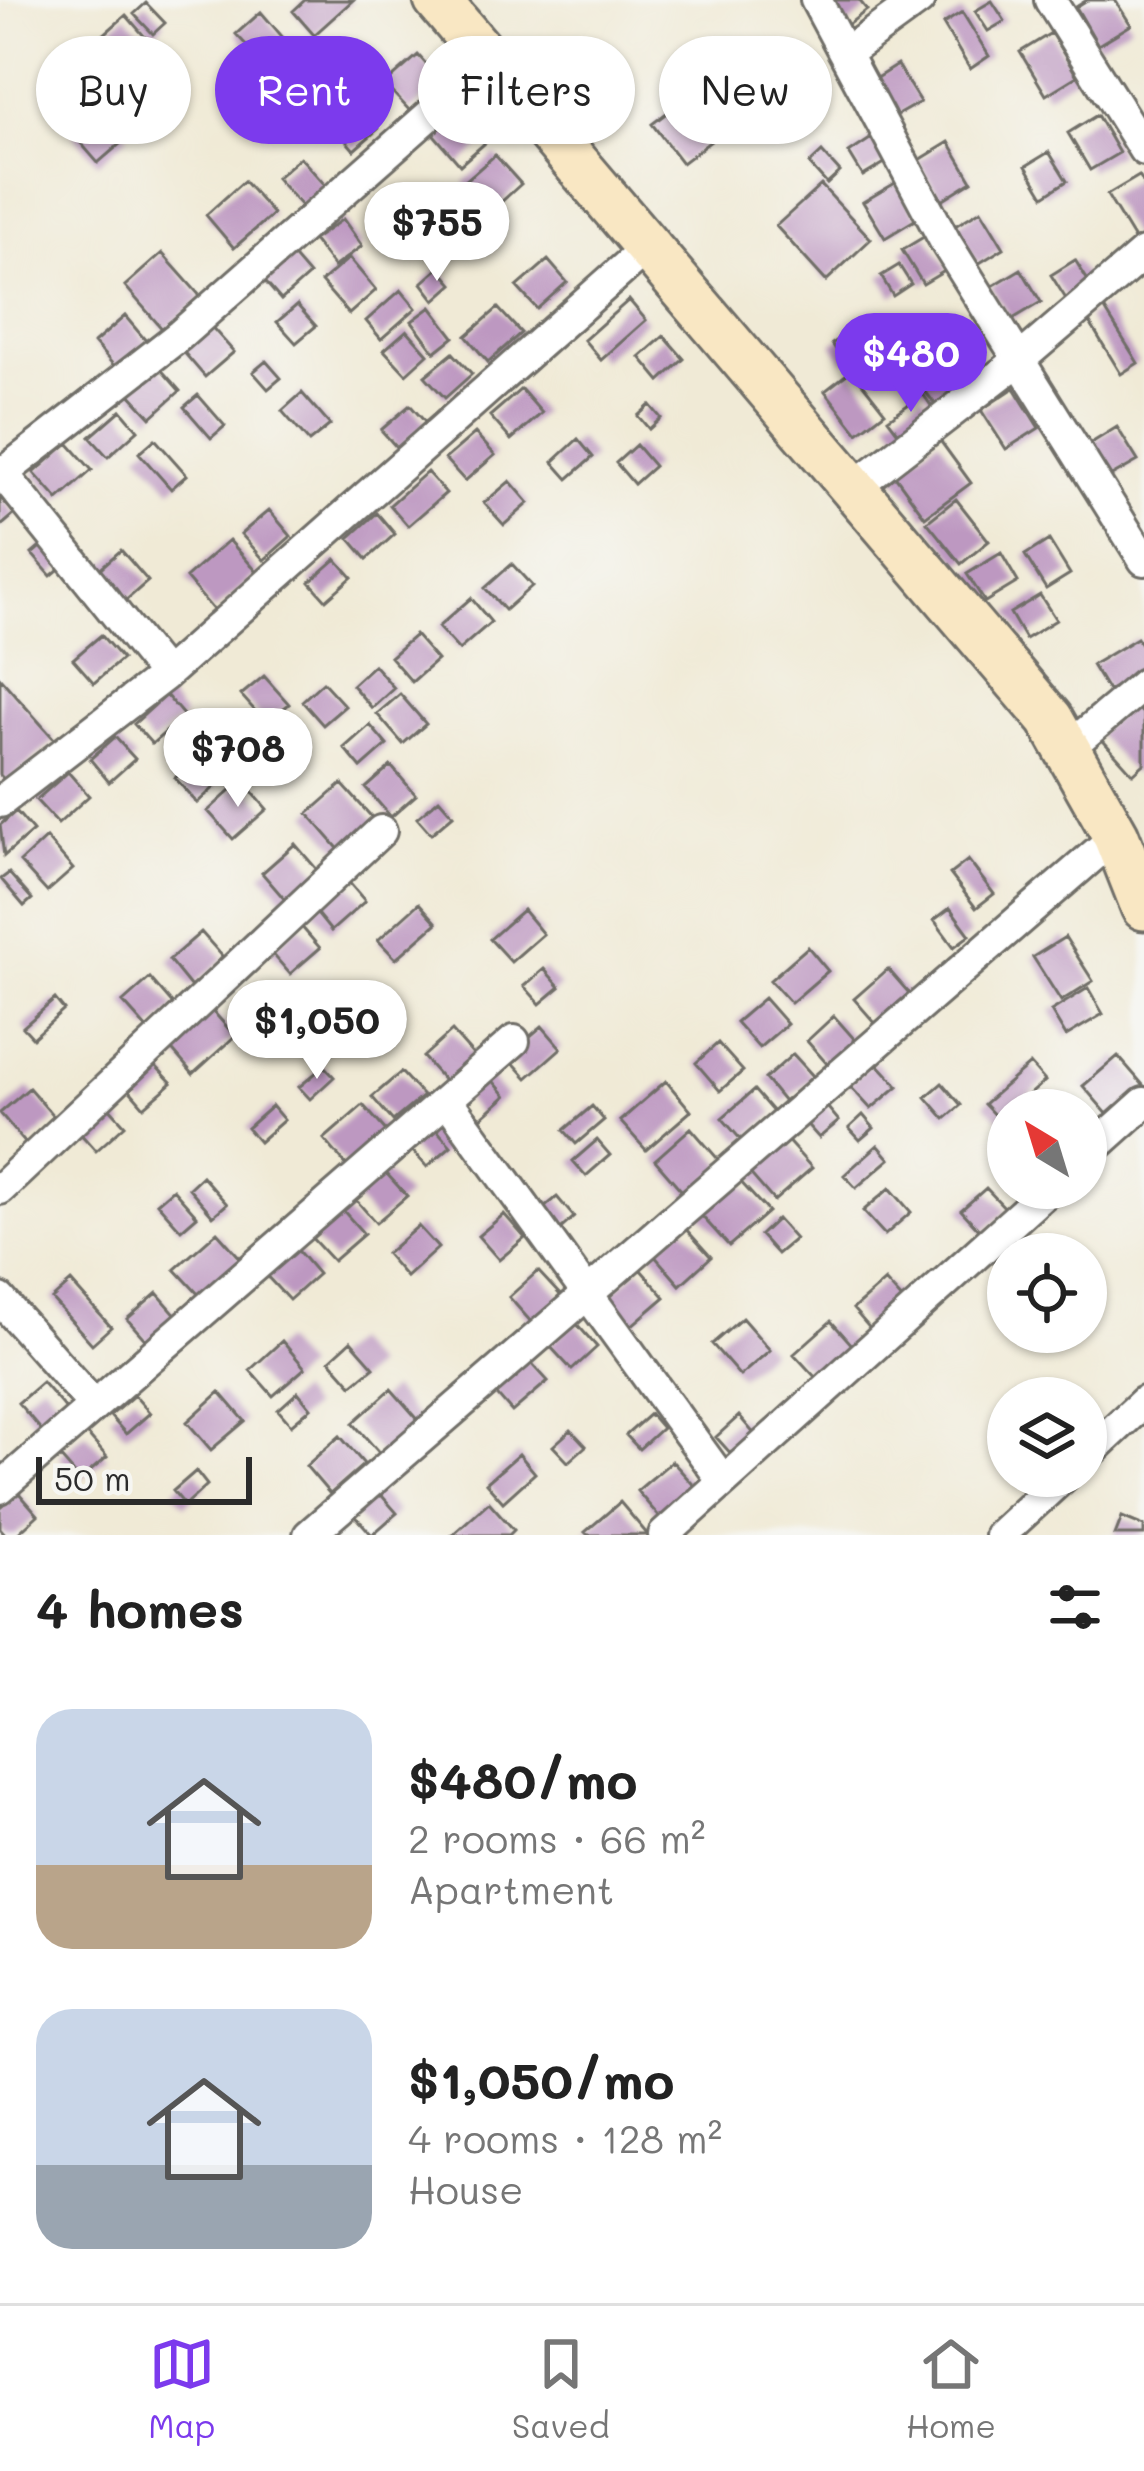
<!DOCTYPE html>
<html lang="en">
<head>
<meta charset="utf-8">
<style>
	:root { --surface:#fff; --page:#f2f2f2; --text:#222; --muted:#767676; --line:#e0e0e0; --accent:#7c3aed }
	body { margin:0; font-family:Mali,sans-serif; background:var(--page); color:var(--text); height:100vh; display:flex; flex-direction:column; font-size:45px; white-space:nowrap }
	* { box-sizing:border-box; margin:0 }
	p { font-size:39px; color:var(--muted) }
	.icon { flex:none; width:66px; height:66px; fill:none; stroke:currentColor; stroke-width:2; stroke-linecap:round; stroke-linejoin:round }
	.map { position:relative; height:1535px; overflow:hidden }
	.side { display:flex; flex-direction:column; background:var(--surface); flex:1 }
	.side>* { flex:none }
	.guide { position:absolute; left:36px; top:36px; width:1074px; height:108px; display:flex; gap:24px }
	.needle { width:78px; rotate:322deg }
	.tools { position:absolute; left:987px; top:1089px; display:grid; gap:24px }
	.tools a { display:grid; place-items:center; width:120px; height:120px; border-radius:50%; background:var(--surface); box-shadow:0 3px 9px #0004; font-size:60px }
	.scale { position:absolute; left:36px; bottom:30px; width:216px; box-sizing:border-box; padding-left:12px; border:6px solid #2b2b2b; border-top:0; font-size:33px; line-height:42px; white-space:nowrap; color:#2b2b2b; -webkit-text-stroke:9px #f6f6f2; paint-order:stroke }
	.price { position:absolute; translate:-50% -102px; padding:0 27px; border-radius:42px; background:#fff; color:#222; font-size:39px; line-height:78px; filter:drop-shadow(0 3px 6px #0008) }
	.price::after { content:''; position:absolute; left:50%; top:72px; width:36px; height:27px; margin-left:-18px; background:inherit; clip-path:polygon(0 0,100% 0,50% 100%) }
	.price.selected { background:var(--accent); color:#fff }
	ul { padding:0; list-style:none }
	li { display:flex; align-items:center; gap:36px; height:300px; padding:0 36px }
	li span { display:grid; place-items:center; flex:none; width:336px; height:240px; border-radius:36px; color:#555 }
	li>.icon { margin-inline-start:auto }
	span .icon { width:144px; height:144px; fill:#fffc; stroke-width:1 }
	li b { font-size:51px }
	h2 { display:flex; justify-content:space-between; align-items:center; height:144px; padding:0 36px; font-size:51px }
	.tag { padding:0 42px; border-radius:54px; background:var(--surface); box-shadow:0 3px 9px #0004; font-size:42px; line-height:108px }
	.tag.selected { background:var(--accent); color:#fff }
	.tab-bar { display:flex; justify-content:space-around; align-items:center; height:168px; border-top:3px solid var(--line); background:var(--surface); font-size:33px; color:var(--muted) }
	.tab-bar a { display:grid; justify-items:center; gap:6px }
	.tab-bar .selected { color:var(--accent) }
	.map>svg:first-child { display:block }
	.building { fill:#bd98c1 }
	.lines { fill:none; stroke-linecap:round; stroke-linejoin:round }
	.street-casing { stroke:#706e67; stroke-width:36 }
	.secondary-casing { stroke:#706e67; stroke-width:51 }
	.street { stroke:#fff; stroke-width:30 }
	.secondary { stroke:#f9e7c3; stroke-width:45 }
</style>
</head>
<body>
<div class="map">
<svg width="1144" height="1535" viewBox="0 0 1144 1535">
	<rect width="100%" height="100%" fill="#f6f6f2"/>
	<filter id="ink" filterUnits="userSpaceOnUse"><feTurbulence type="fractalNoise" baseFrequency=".00833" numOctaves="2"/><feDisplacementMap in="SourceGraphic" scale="24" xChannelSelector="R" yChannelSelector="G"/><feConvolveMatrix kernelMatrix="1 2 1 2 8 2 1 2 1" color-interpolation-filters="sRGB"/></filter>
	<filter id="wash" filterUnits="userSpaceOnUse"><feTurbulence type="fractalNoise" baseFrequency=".004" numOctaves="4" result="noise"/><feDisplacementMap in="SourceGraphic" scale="48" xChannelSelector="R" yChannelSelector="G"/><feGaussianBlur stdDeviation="2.7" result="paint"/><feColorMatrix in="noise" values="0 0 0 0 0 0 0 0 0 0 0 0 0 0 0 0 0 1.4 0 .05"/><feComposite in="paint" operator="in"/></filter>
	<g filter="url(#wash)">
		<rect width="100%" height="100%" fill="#f0ead6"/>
		<g id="blocks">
			<!-- building -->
			<path class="building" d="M305,0h48l-39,35 -21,-24z
				M825,0h34l8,10 -22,17z
				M1087,0h28l16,25 -33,20 -22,-38z
				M992,1l13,20 -17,10 -13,-20z
				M146,3l19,20 -12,11 -19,-20z
				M261,12l25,29 -24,21 -26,-28z
				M962,12l27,44 -19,13 -27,-45z
				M126,15l20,23 -25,22 -20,-23z
				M1051,33l26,43 -31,19 -26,-43z
				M418,55l24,27 -32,29 -25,-27z
				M897,65l23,37 -28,16 -22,-36z
				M148,74l28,32 -30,27 -28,-32z
				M706,83l30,39 -54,41 -30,-39z
				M462,100l31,36 -33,29 -31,-36z
				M103,106l26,30 -31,27 -26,-30z
				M360,109l18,20 -24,21 -18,-21z
				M1097,115l22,38 -29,17 -22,-37z
				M873,137l15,24 -25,15 -14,-23z
				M949,142l23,39 -30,19 -24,-39z
				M822,152l18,20 -13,12 -18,-20z
				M1049,152l18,29 -23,15 -18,-30z
				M495,155l26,29 -31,28 -26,-30z
				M300,157l26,29 -24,21 -26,-29z
				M1139,176l5,8v52l-9,5 -28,-46z
				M244,181l29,33 -39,34 -28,-33z
				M897,182l21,36 -33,20 -22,-36z
				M821,185l50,54 -45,42 -50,-55z
				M981,210l23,38 -26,16 -23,-38z
				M343,219l19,27 -28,21 -21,-27z
				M927,235l21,34 -25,15 -21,-34z
				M289,252l20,23 -28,25 -20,-23z
				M162,253l40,45 -38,33 -39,-45z
				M349,258l27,32 -27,24 -28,-32z
				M548,260l19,22 -30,27 -20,-22z
				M1075,260l17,27 -24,15 -17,-27z
				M899,265l12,19 -18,12 -12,-20z
				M439,268l14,16 -18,16 -13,-17z
				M1021,269l20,33 -30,18 -20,-33z
				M401,290l15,18 -35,31 -15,-18z
				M629,300l17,20 -45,40 -17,-20z
				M297,305l19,21 -20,17 -19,-21z
				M431,307l23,30 -19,15 -23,-31z
				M498,308l23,25 -33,29 -22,-26z
				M1104,308l34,55 -17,11 -34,-56z
				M125,316l22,26 -31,26 -22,-25z
				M922,317l14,20 -32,23 -14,-20z
				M870,318l12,16 -38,27 -12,-17z
				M209,324l25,28 -29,25 -24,-28z
				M407,330l21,24 -22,20 -22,-24z
				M664,336l20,23 -24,22 -20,-24z
				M453,353l19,21 -27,24 -20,-22z
				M930,355l26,33 -20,17 -27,-34z
				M266,361l15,17 -13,11 -15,-17z
				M158,366l22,25 -29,26 -23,-25z
				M852,370l33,42 -27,21 -33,-42z
				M1014,388l25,40 -33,21 -25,-39z
				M521,389l21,24 -31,27 -21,-24z
				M302,393l28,32 -21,17 -27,-31z
				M923,394l11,16 -34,25 -12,-16z
				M198,395l27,31 -14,12 -27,-31z
				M410,405l16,18 -28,26 -17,-19z
				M650,405l11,13 -12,11 -11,-13z
				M121,410l17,20 -30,27 -18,-20z
				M1117,427l21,34 -30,17 -20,-33z
				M475,433l20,22 -30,26 -20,-22z
				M155,439l32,36 -16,14 -32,-36z
				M578,439l15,18 -25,22 -15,-17z
				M939,439l32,44 -46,34 -32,-44z
				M68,443l24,27 -34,30 -24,-27z
				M636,445l18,21 -20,18 -18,-21z
				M427,472l19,21 -38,33 -18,-21z
				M510,481l19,22 -25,22 -20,-22z
				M0,497l15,17 -15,13z
				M956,499l33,42 -28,23 -34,-42z
				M269,510l22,26 -27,24 -23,-26z
				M377,513l18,21 -28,25 -18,-21z
				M229,540l29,33 -44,38 -28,-33z
				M1049,540l21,34 -24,15 -21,-34z
				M46,542l19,22 -14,12 -19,-22z
				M121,550l27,31 -25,22 -27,-31z
				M1001,553l17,29 -33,20 -18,-28z
				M336,559l16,18 -26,23 -16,-18z
				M512,564l20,22 -27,24 -20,-22z
				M1040,595l16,25 -31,19 -15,-26z
				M471,598l20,24 -32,28 -21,-23z
				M101,635l21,24 -28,24 -21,-24z
				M415,635l22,25 -25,22 -22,-25z
				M1137,638l7,11v21l-36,21 -16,-26z
				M374,665l20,23 -22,20 -20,-23z
				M264,676l25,28 -23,19 -25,-28z
				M0,678l55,62 -48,43 -7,-8z
				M323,682l22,24 -22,19 -21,-24z
				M400,694l26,30 -23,20 -26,-30z
				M166,695l18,21 -32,28 -18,-20z
				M1133,702l11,13v49l-11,10 -36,-40z
				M370,725l17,20 -26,23 -17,-20z
				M115,737l20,22 -26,23 -19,-23z
				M209,749l21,24 -33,30 -22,-25z
				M391,766l25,29 -25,22 -25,-29z
				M68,772l21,24 -31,28 -22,-24z
				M242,780l25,29 -34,30 -25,-28z
				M342,784l35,39 -34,31 -35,-40z
				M439,799l14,16 -22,19 -14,-16z
				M16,811l17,20 -29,25 -4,-31z
				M46,838l27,31 -26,23 -27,-30z
				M295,844l25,29 -33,29 -25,-29z
				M968,860l26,34 -18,14 -26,-34z
				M9,873l23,26 -8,7 -23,-27z
				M346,879l19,22 -34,30 -18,-22z
				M419,903l18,20 -41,36 -18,-19z
				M950,908l20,27 -16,12 -20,-27z
				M523,910l20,24 -32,28 -21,-23z
				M300,925l20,23 -30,26 -20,-23z
				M201,932l23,26 -33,29 -22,-27z
				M1065,937l28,44 -32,20 -28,-44z
				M808,947l20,24 -37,32 -21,-23z
				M544,969l16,18 -20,17 -16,-18z
				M888,969l21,24 -34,30 -21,-24z
				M150,978l25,29 -26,24 -26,-29z
				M353,987l12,13 -28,24 -12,-13z
				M1088,988l15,26 -37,22 -15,-25z
				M764,998l23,26 -28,24 -23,-26z
				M55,999l9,11 -31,28 -10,-11z
				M210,1008l25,28 -42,38 -25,-29z
				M834,1016l22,25 -28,24 -21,-24z
				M300,1019l12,14 -19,17 -13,-13z
				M542,1026l19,22 -34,30 -20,-22z
				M452,1031l23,26 -29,26 -23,-26z
				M718,1043l25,28 -23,20 -24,-28z
				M793,1054l20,22 -29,26 -19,-23z
				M1118,1056l26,30v12l-29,25 -32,-37z
				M875,1061l23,25 -27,23 -23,-25z
				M152,1062l20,21 -28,24 -18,-21z
				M1030,1064l15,17 -45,40 -16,-17z
				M324,1066l10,11 -24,22 -11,-12z
				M401,1072l22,24 -30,25 -21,-24z
				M489,1076l17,20 -25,22 -17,-20z
				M666,1081l25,30 -45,39 -26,-29z
				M942,1083l19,22 -16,14 -19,-22z
				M29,1088l27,31 -29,26 -27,-32z
				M754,1090l20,23 -32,28 -20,-23z
				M823,1102l16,19 -20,17 -16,-18z
				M107,1105l18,20 -29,26 -18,-20z
				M363,1105l25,28 -39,35 -25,-29z
				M272,1106l12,14 -25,22 -12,-14z
				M592,1106l12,14 -28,24 -12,-14z
				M863,1115l11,13 -14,12 -11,-12z
				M434,1127l17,19 -24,21 -17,-19z
				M691,1128l33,38 -36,32 -33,-38z
				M784,1137l28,31 -38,33 -27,-31z
				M597,1140l13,15 -24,21 -13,-15z
				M878,1145l12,14 -34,29 -12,-13z
				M386,1173l21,23 -31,27 -20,-23z
				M202,1176l25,28 -14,12 -24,-28z
				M738,1179l30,33 -39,34 -30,-33z
				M890,1188l21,24 -26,23 -22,-24z
				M986,1188l21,22 -25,23 -21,-23z
				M173,1189l24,27 -16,14 -24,-27z
				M557,1197l17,20 -18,16 -18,-20z
				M340,1207l24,27 -31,27 -24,-26z
				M504,1214l21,24 -26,22 -21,-24z
				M777,1219l18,20 -18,15 -17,-19z
				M418,1226l20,22 -32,29 -20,-23z
				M683,1226l28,31 -31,28 -28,-32z
				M217,1232l25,28 -41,37 -26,-28z
				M294,1246l24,28 -29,26 -25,-27z
				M640,1269l25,28 -35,30 -25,-28z
				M538,1271l24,26 -30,26 -23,-26z
				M885,1281l21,23 -33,28 -20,-23z
				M71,1282l40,45 -19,17 -40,-45z
				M157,1293l22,25 -30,26 -22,-25z
				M742,1318l28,32 -30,26 -28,-32z
				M831,1321l23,26 -37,32 -23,-25z
				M575,1322l22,25 -25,23 -23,-25z
				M282,1341l23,27 -32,28 -23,-26z
				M351,1341l23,26 -22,18 -22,-25z
				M527,1358l21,23 -36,31 -20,-23z
				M42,1382l26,30 -24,21 -26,-30z
				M391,1389l30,34 -38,34 -30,-34z
				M220,1392l25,29 -34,29 -24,-28z
				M298,1392l13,16 -20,17 -13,-15z
				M134,1395l16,18 -24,21 -16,-18z
				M650,1414l12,14 -23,21 -13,-14z
				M739,1416l17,20 -23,20 -17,-19z
				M571,1430l15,16 -18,16 -15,-16z
				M86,1433l21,24 -27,23 -21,-24z
				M340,1436l24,28 -34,30 -24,-28z
				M519,1454l16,19 -32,29 -17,-19z
				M672,1461l26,29 -35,31 -26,-30z
				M196,1471l11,14 -22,20 -12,-14z
				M376,1489l21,24 -25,22 -21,-24z
				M18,1492l20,23 -22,20h-10l-6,-7v-20z
				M489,1502l25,28 -5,5h-57z
				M620,1502l28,33h-60l-3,-3z
				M1122,1517l22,9v9h-29z"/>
		</g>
	</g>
	<g filter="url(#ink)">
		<use href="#blocks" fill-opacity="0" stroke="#706e67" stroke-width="3"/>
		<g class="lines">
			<!-- street casing -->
			<g class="street-casing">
				<path id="street" d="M816,0l130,243 198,317
					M1050,0l94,150
					M846,53l73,-53
					M0,470l165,205
					M3,473l177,-138 310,-273
					M853,488l165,-127 126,-108
					M1068,748l76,-64
					M0,802l165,-127 483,-428
					M447,1100l276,381
					M1086,1155l58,-52
					M0,1189l381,-358
					M0,1299l94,107
					M1086,1456l58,-54
					M0,1488l514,-447
					M309,1535l807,-699 11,10
					M664,1535l386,-347
					M1000,1535l64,-59"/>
			</g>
			<!-- secondary casing -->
			<g class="secondary-casing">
				<path id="secondary" d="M437,0l613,719 66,117 28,71"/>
			</g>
			<!-- street -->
			<use href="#street" class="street"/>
			<!-- secondary -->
			<use href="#secondary" class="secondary"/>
		</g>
	</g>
</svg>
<div class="tools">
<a><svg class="needle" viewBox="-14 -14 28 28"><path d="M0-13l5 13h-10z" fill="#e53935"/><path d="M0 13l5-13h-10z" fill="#767676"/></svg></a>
<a><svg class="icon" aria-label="locate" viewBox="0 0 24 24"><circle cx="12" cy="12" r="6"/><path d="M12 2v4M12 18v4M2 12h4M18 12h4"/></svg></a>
<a><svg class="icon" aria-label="layers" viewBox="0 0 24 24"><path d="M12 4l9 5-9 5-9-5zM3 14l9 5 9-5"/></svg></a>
</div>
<div class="scale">50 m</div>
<b class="price" style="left:437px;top:284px">$755</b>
<b class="price selected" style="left:911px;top:415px">$480</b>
<b class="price" style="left:238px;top:810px">$708</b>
<b class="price" style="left:317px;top:1082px">$1,050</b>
<div class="guide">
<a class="tag">Buy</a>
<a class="tag selected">Rent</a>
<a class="tag">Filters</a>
<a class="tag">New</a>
</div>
</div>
<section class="side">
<h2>4 homes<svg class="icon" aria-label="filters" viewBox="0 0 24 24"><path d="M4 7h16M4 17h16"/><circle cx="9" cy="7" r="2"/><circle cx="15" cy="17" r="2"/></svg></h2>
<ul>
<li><span style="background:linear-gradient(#c9d6e8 65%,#b9a48a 0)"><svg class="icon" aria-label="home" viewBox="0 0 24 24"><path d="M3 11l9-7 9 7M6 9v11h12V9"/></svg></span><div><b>$480/mo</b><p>2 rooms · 66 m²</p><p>Apartment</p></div></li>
<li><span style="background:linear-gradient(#c9d6e8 65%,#9aa5b1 0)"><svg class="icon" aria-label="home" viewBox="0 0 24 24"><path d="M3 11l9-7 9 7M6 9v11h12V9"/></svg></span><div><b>$1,050/mo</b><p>4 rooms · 128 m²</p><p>House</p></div></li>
</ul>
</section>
<nav class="tab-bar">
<a class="selected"><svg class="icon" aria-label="map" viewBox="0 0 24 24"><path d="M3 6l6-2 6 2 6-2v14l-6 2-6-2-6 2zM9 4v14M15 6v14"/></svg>Map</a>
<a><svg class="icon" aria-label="saved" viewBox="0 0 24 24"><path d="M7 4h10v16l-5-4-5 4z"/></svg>Saved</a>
<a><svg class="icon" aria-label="home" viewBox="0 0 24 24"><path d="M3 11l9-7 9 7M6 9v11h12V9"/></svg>Home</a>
</nav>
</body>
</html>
